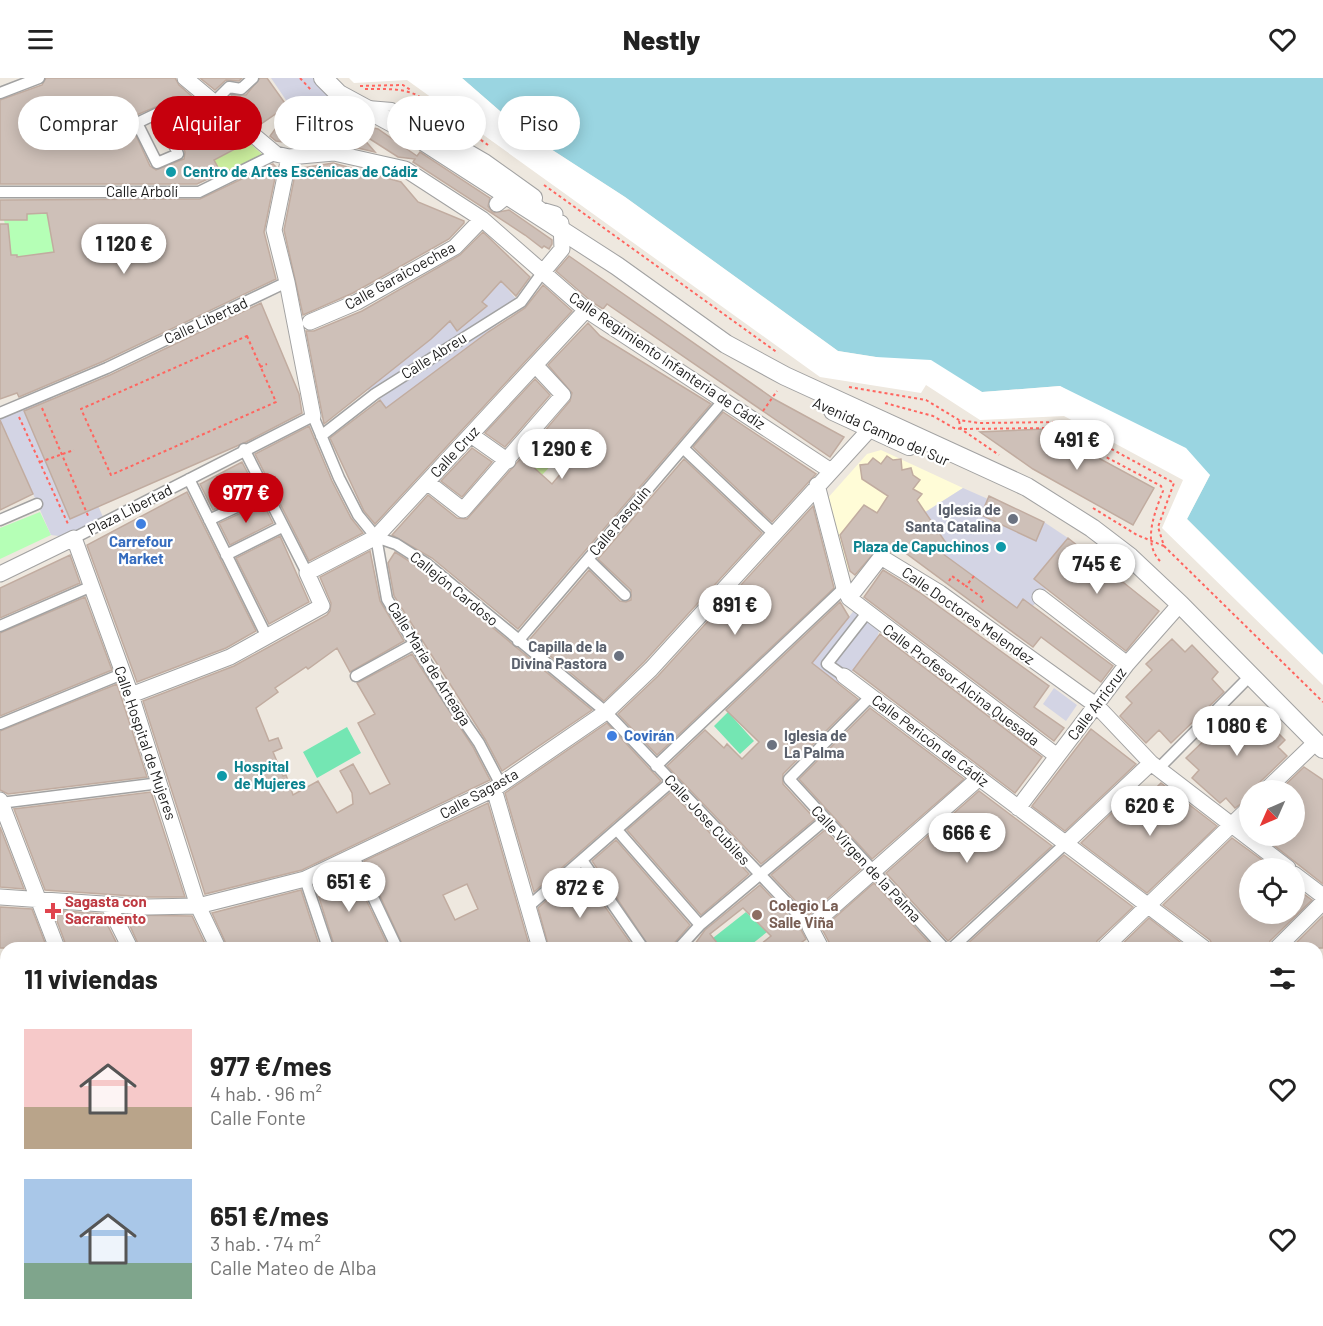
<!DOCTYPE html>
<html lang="es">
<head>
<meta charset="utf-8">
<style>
	:root { --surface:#fff; --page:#f2f2f2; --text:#222; --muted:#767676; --accent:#c6000d }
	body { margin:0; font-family:Barlow,sans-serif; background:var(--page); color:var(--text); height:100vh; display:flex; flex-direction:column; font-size:22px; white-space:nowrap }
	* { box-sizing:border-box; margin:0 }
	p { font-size:20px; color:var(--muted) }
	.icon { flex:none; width:33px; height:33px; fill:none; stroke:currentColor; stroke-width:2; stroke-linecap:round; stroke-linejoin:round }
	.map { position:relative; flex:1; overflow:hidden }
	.panel { position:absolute; left:0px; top:864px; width:1323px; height:384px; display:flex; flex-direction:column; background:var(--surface); border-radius:18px 18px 0 0; box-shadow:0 3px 15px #0003 }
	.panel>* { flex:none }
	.guide { position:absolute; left:18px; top:18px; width:600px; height:54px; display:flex; gap:12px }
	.needle { width:39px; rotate:225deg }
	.fabs { position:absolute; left:1239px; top:702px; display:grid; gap:12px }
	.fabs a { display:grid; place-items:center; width:66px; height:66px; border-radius:50%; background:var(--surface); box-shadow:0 3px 15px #0003; font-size:30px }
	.price { position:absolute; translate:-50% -51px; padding:0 14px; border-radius:21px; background:#fff; color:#222; font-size:20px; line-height:39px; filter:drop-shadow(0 2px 3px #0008) }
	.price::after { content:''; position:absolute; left:50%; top:36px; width:18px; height:14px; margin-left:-9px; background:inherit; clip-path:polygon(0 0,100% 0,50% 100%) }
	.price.current { background:var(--accent); color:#fff }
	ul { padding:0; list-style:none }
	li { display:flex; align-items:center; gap:18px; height:150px; padding:0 24px }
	li span { display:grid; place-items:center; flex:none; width:168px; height:120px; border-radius:0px; color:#555 }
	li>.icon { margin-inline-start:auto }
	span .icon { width:72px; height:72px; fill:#fffc; stroke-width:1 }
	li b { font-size:26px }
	h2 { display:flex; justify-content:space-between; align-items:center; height:72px; padding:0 24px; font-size:26px }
	.pill { padding:0 21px; border-radius:27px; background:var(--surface); box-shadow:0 3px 15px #0003; font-size:21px; line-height:54px }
	.pill.current { background:var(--accent); color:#fff }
	header { display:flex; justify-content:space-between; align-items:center; height:78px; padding:0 24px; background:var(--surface); font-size:27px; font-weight:800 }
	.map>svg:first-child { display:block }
	.education { fill:#fffcd7 }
	.grass { fill:#cbee9e }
	.sand { fill:#ffe9ac }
	.park { fill:#b5ffb6 }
	.pitch { fill:#74e6b3 }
	.parking { fill:#e7e7e7 }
	.plaza { fill:#d3d4e4 }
	.water { fill:#9ad5e1 }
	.pier { fill:#fff }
	.building { fill:#cec0b8; stroke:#c1aca0; stroke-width:1.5; fill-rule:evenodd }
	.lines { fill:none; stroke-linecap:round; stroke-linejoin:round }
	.service-casing { stroke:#a2a2a2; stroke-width:10 }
	.pedestrian-casing { stroke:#a2a2a2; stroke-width:13 }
	.minor-casing { stroke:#a2a2a2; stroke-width:17 }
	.tertiary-casing { stroke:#a2a2a2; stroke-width:20 }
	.path { stroke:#ff655f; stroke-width:2; stroke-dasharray:3 3; stroke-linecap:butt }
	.service { stroke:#fff; stroke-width:8 }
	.pedestrian { stroke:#fff; stroke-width:10 }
	.minor { stroke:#fff; stroke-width:15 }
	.tertiary { stroke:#fff; stroke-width:18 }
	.culture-dot { fill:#0f9aa8; stroke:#fff; stroke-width:2 }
	.worship-dot { fill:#6b7280; stroke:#fff; stroke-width:2 }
	.shop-dot { fill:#3f7fe0; stroke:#fff; stroke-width:2 }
	.health-dot { fill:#e0444e; stroke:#fff; stroke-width:2 }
	.education-dot { fill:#8d6e63; stroke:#fff; stroke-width:2 }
	.labels { text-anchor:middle; stroke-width:4.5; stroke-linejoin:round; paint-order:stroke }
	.culture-label { font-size:15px; font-weight:bold; fill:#0d838f; stroke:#fff; text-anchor:start }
	.street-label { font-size:15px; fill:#1b1b1b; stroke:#fff }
	.worship-label { font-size:15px; font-weight:bold; fill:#5b616d; stroke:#fff; text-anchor:end }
	.shop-label { font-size:15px; font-weight:bold; fill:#366cbe; stroke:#fff }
	.health-label { font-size:15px; font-weight:bold; fill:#be3a42; stroke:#fff; text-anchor:start }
	.education-label { font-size:15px; font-weight:bold; fill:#785e54; stroke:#fff; text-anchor:start }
</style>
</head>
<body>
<header><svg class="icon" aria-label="menu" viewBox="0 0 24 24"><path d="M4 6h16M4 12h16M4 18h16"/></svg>Nestly<svg class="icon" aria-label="heart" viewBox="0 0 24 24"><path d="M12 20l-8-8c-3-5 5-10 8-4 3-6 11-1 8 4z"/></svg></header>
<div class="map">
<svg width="1323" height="1248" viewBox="0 0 1323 1248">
	<rect width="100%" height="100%" fill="#eee8df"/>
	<!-- education -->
	<path class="education" d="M881,372l82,38 -38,24 9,16 -48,30 -7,-9 -20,28 -20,-13 -13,-64 41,-46z
		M1323,1090v88l-6,1v-84z"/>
	<!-- grass -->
	<path class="grass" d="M243,59l20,18 -41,21 -8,-16 23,-12 -2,-6z
		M533,357l26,22 -17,18 -25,-22z"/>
	<!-- sand -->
	<path class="sand" d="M1323,1180v68h-168l5,-6h157v-60z"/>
	<!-- park -->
	<path class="park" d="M47,135l7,39 -37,5 -6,-2 -7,-35h23v-6z
		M40,434l11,23 -51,24v-31z"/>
	<!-- pitch -->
	<path class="pitch" d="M728,634l26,29 -14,13 -26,-28z
		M347,649l14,26 -44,25 -14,-26z
		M746,834l21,20 -20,16h-26l-8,-10z"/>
	<!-- parking -->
	<path class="parking" d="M999,1242h92l-6,6h-92z"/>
	<!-- plaza -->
	<path class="plaza" d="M271,0h43l61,42 -2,4 -81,-15z
		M501,203l21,25 -136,102 -13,-17 -3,2 -3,-5 64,-49 19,-18 7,10 29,-24 -7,-9z
		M49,313l57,133 -32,14 -23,-3 -44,-101 -7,-4v-17z
		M963,410l25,11 -6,16 53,26 9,-19 24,16 -34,41 12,10 -13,17 -10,-7 -6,9 -78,-57 -15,-38z
		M860,525l21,22 -4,13 -26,35 -7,3 -6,9 -26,-22z
		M1054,610l23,17 -11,16 -23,-17z"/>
	<!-- water -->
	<path class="water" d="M462,0h861v577l-136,-136 23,-44 -150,-89 -78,6 -19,-11 -87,-24 -38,-6 -213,-154 -102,-66z"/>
	<!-- pier -->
	<path class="pier" d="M349,0h113l61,53 102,66 213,154 38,6 55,3 51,32 78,-6 126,62 24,27 -23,44 136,136v30l-161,-157 21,-48 -119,-64 -84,4 -54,-35 -5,8 -101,-16 -413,-297 -53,3z"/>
	<!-- building -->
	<path class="building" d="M46,0h129l4,7 24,21 -30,18 -6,-15 -7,-4 -26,11 -4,6 20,44 6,4 28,-11 1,-7 -6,-15 36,-21 25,20 -8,-1 5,13 -23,12 7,13 -24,11h-197v-84l42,-15z
		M200,0h42l-3,3 -13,-1 -11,10z
		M260,0h7l20,28 -29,20 -31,-26 5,-5h14z
		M289,32l89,19 39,27 3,-4 70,46 -2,8 5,7 16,-3 43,30v4l-3,5 -5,-3 -2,2 -17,-13 -112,-73 2,-3 -17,-2 -42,-27 19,22 -39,-9 -30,2 -30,-4 -6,-5z
		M333,85l68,19 17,20 46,19v2l-15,16 -96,54 -50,22 -19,-85 12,-61z
		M273,86l4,4 -13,64 12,47 -172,82 -85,36 -2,-4 -17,6v-175h8l3,31h6v2l37,-5 -7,-39 -20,1v6h-27v-20l200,-1z
		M483,154l47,45 -14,19 -15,-15 -19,21 5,4 -30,25 -7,-10 -19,18 -107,85 -18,-93h8l48,-20 98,-56z
		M569,178l205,143 70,38 -14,20 -223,-153 -4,5 -11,-7 -36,-31z
		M543,207l29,26 -197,213 -11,-13 -34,-73 50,-38 6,8 102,-76 37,-24z
		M261,225l38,91 3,19 -56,29 -176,77 -46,-108 86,-36z
		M588,245l12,13 111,68 -193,225 -86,-71 -40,-23 36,-40 29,23 10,1 55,-62 30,27 16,-19 -30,-26 32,-38 2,-8 -24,-28z
		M535,301l15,16 -45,52 -20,-14z
		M723,334l93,62 -44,48 -79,-75z
		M0,342l33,74 -33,16z
		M309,348l23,55 19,37 12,15 -54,28 -54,-107z
		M1045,351l109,59 -21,37 -100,-56 -53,-37z
		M472,370l20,14 -30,35 -21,-16z
		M887,378l6,4 8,-1 1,11 9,-2 2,7 7,5 -7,9 9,5 -5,6 29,43 -7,8 78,57 6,-9 90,67 -12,16 -60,-45 -8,10 -133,-98 -6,4 -16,-5 -23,27 -5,-4 -10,-36 24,-30 13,8 11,-17 -26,-17 -2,-14 8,-1 5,-6 8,6z
		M684,381l78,74 -118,129 -40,39 -74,-62 59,-69 31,31 6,1 5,-2v-10l-33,-31z
		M242,384l14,27 -43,21 -13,-26z
		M187,414l69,139 -30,17 -89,34 -50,-137z
		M989,418l55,26 -8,19 -55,-26z
		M263,425l10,20 -43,22 -11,-22z
		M813,428l21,82 -177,167 -39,-41 40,-38z
		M280,458l29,66 -40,22 -33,-66z
		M1068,460l91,73 -33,40 -92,-72z
		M370,473l10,50 24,40 -54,31 -13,-24 -29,21 -2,-2 -31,21 3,4 -22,16 13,33 9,-3 4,10 -9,4 10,24 3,-1 7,20 25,-14 19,32 16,-9 -1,-11 -12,-22 13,-7 17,30 20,-10 -32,-61 17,-9 -18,-31 55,-29 61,93 17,33 -188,90 -97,24 -62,-193 91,-35 93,-51 3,-4 1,-8 -11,-26z
		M395,474l28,18 169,140 -90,61 -17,-32 -91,-143 -6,-33z
		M70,477l10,28 -80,35v-30z
		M883,492l36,22 130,94 -15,21 30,21 -10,13 -190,-144z
		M85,519l27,73 -112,46v-83z
		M840,524l9,15 -37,46 46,36 -75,75v10l32,35 -54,45 -94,-98 38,-36 19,18 3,-4 15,15 17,-17 -33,-32z
		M880,556l162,123 -27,36 -162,-123z
		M1172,561l13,13 7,-7 26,27 -6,7 12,13 -53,51 -12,-13 -13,13 -26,-27 12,-13 -6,-6 26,-27 -6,-6z
		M117,606l30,93 -139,17 -8,-4v-59z
		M1239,629l13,13 6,-7 27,27 -7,7 9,9 -28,27 -3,7h-6v7l-15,11 -9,-10 -6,5 -28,-25 7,-8 -13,-12z
		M870,630l94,71 -92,80 -73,-80z
		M607,645l54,58 -127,111 -29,-99z
		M1091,651l45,35 -71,67 -33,-25z
		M1304,689l19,13v104l-61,-48h32v-46h-14z
		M1161,705l56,43 -70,67 -66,-50 40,-39 9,9z
		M979,713l73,55 -104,95 -62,-68z
		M151,714l34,105h-38l-102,-7 -31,-81z
		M671,714l78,82 -48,41 -74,-85z
		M488,725l42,145h-126l-40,-87zM467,806l11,25 -23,11 -12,-25z
		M0,749l24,62 -24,-2z
		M825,752l36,39 -52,46 -38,-40z
		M1232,760l41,30h-23v46h44v-27l18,13 -42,41 -2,7h-54l-4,-8 -47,-35z
		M616,762l74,85 -20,23h-20l-58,-87z
		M1064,777l69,52 -36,34 -2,7h-132z
		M351,790l38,80h-54l-20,-63z
		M580,793l54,77h-85l-11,-40z
		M874,805l60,65h-100l-5,-6 -7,-13z
		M760,807l40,43 6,11 -12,9h-38l15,-12 -28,-28 -33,26 11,14h-29l13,-18z
		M301,812l19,58h-92l-16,-35z
		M0,829l32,2 15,39h-47z
		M53,832l49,4 17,34h-52z
		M125,837l67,1 15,32h-67z
		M1323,838v32h-32z
		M1149,840l39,30h-70z"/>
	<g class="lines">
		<!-- service casing -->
		<g class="service-casing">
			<path id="service" d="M368,27l24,2 58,30"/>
		</g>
		<!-- pedestrian casing -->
		<g class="pedestrian-casing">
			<path id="pedestrian" d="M0,15l39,-15
				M214,24l15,-15 12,2 12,-11
				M160,34l18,42 -21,9 -20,-40z
				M170,56l48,-28
				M0,114h199l77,-38
				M0,335l107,-45 180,-86
				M321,358l54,-42 146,-92 21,-29
				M683,370l91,86
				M244,371l63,124
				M189,401l77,156
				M0,442l37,-16
				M209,442l57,-27
				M376,459l11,62 63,102 29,42 22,42
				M74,460l239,-122 26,62 19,37 18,22 20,7 31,20 179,148 204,215
				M226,477l56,-28
				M588,481l37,36
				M0,548l92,-40
				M518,563l205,-240
				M356,598l60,-33
				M844,598l-17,-12 39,-50
				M871,618l-82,83 155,169
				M0,646l122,-50
				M656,688l188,-178
				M1158,691l92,-93
				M0,725l160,-20
				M617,752l83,95
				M354,779l43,91
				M582,782l61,88
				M305,801l23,69
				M529,828l142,-124
				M679,870l21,-23 125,-105
				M952,870l114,-105
				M23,1248l20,-6"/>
		</g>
		<!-- minor casing -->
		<g class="minor-casing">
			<path id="minor" d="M185,0l91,76 13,3 45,-4 71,16 77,50 104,91 245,161
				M289,79l-15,73 13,52 26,134
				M497,126l11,-9 11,-1 22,16 14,4
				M542,195l20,-24 -1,-26
				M310,244l47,-20 98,-55 27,-28
				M471,357l37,26
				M427,404l36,28 100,-115 -27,-29
				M817,407l27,103 5,10 208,158
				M0,496l74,-36 57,157 67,211 20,42
				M1040,519l87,67
				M849,520l32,-41 59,36 157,113 54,57 137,105
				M844,598l360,272
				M131,617l99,-38 92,-51 -15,-33 69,-36 210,-227
				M494,711l46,159
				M1266,712l50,-48
				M0,722l57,148
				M1018,730l109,-144 53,-60
				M1066,765l85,-80
				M1294,796l29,22
				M0,819l147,10 51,-1 107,-27 189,-90 112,-77 45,-43 219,-240 11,-3
				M108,826l22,44
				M821,870l-11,-21 169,-149
				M1104,870l146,-141
				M1277,870l46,-46
				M1317,958l6,-6
				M0,990l6,-1
				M0,1090h6
				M37,1242l1,6
				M199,1242l3,6
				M302,1242l3,6
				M385,1242l3,6
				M471,1242l2,6
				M731,1242l6,6
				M247,1248l11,-6
				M504,1248l15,-6
				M804,1248l6,-6"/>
		</g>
		<!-- tertiary casing -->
		<g class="tertiary-casing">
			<path id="tertiary" d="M323,0l16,16 70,38 208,134 109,78 59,32 242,111 65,41 38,29 50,47 143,145
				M446,63l38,22 49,35
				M833,333l76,35
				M1317,1075l6,-5
				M1125,1248l7,-6"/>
		</g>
		<!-- path -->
		<path class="path" d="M300,0l12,13
			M360,8l43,-1 9,6
			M365,11c28,0 58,-3 72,28
			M432,27l56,40
			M544,107l234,168
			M247,258l29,66 -165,73 -30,-66z
			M260,289l7,-3
			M849,309l77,13 33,20 20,3 83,-1 112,61 -16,44 6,19 159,156
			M885,325l48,13 21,12 7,1 90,-1 110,58 2,5c-8,21 -21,51 -3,70
			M42,330l47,110
			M763,333l14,-20
			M19,339l49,107
			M959,343l2,8 38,26
			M40,384l34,-12
			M1093,430l44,27 27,11
			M974,498l-8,10 18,13 -3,5
			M949,503l3,-5 14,10
			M1184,1242l6,6
			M1147,1248l6,-6"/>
		<!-- service -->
		<use href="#service" class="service"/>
		<!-- pedestrian -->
		<use href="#pedestrian" class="pedestrian"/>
		<!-- minor -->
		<use href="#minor" class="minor"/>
		<!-- tertiary -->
		<use href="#tertiary" class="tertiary"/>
	</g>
	<!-- markers -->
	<g class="culture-dot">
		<circle cx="171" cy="94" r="6"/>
		<circle cx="1001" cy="469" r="6"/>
		<circle cx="222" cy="698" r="6"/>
	</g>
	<g class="worship-dot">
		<circle cx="1013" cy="441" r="6"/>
		<circle cx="619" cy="578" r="6"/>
		<circle cx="772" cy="667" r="6"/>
	</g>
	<g class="shop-dot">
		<circle cx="141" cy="446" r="6"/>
		<circle cx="612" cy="658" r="6"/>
	</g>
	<path class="health-dot" d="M50 824h6v6h6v6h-6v6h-6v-6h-6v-6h6z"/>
	<circle class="education-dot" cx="757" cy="837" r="6"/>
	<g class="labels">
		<!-- culture labels -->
		<g class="culture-label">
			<text x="183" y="99">Centro de Artes Escénicas de Cádiz</text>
			<text x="989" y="474" text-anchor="end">Plaza de Capuchinos</text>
			<text x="234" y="694">Hospital<tspan x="234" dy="17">de Mujeres</tspan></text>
		</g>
		<!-- street labels -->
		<g class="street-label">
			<text x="142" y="119">Calle Arbolí</text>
			<text transform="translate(400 198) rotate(-29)" y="5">Calle Garaicoechea</text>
			<text transform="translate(206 243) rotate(-25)" y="5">Calle Libertad</text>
			<text transform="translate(434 278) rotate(-32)" y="5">Calle Abreu</text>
			<text transform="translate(667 283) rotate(34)" y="5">Calle Regimiento Infanteria de Cádiz</text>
			<text transform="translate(881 354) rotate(24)" y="5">Avenida Campo del Sur</text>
			<text transform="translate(455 374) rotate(-47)" y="5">Calle Cruz</text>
			<text transform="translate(130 432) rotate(-27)" y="5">Plaza Libertad</text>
			<text transform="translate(620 443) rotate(-50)" y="5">Calle Pasquín</text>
			<text transform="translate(454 511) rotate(39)" y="5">Callejón Cardoso</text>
			<text transform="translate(968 538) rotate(35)" y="5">Calle Doctores Melendez</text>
			<text transform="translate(429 586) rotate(58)" y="5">Calle María de Arteaga</text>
			<text transform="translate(961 607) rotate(37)" y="5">Calle Profesor Alcina Quesada</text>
			<text transform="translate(1097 626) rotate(-53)" y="5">Calle Arricruz</text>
			<text transform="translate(930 663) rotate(37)" y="5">Calle Pericón de Cádiz</text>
			<text transform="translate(145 665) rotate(71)" y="5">Calle Hospital de Mujeres</text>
			<text transform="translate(479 716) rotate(-29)" y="5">Calle Sagasta</text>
			<text transform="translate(707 742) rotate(47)" y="5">Calle Jose Cubiles</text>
			<text transform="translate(866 786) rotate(47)" y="5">Calle Virgen de la Palma</text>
		</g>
		<!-- worship labels -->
		<g class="worship-label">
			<text x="1001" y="437">Iglesia de<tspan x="1001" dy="17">Santa Catalina</tspan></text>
			<text x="607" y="574">Capilla de la<tspan x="607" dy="17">Divina Pastora</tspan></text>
			<text x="784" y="663" text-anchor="start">Iglesia de<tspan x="784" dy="17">La Palma</tspan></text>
		</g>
		<!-- shop labels -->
		<g class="shop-label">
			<text x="141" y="469">Carrefour<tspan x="141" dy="17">Market</tspan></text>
			<text x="624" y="663" text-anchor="start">Covirán</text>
		</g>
		<!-- health labels -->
		<g class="health-label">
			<text x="65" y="829">Sagasta con<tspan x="65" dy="17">Sacramento</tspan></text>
		</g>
		<!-- education labels -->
		<g class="education-label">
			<text x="769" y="833">Colegio La<tspan x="769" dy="17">Salle Viña</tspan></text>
		</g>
	</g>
</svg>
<div class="fabs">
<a><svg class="needle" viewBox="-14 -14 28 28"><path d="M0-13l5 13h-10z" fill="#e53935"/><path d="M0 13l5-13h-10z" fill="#767676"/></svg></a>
<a><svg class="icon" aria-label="locate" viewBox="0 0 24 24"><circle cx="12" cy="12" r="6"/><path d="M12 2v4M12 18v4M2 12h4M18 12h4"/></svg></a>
</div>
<b class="price" style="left:124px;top:197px">1 120 €</b>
<b class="price" style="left:1077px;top:393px">491 €</b>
<b class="price" style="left:562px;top:402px">1 290 €</b>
<b class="price current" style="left:246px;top:446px">977 €</b>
<b class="price" style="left:1097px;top:517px">745 €</b>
<b class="price" style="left:735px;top:558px">891 €</b>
<b class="price" style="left:1237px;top:679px">1 080 €</b>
<b class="price" style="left:1150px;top:759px">620 €</b>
<b class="price" style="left:967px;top:786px">666 €</b>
<b class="price" style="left:349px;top:835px">651 €</b>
<b class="price" style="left:580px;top:841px">872 €</b>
<div class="guide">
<a class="pill">Comprar</a>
<a class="pill current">Alquilar</a>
<a class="pill">Filtros</a>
<a class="pill">Nuevo</a>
<a class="pill">Piso</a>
</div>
<section class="panel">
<h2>11 viviendas<svg class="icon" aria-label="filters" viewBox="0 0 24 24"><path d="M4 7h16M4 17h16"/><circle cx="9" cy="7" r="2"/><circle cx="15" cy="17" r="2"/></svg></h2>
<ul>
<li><span style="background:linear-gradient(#f6c9c9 65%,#b9a48a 0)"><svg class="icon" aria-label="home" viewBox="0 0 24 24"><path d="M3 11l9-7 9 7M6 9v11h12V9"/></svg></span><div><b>977 €/mes</b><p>4 hab. · 96 m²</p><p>Calle Fonte</p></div><svg class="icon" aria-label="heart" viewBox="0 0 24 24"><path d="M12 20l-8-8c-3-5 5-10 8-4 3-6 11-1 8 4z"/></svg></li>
<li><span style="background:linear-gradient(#a9c7e8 70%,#7fa58c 0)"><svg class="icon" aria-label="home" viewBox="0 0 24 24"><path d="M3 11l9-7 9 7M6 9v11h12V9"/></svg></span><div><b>651 €/mes</b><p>3 hab. · 74 m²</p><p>Calle Mateo de Alba</p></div><svg class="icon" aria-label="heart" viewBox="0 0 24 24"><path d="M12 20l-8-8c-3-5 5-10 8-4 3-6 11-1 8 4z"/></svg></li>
</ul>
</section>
</div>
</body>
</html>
